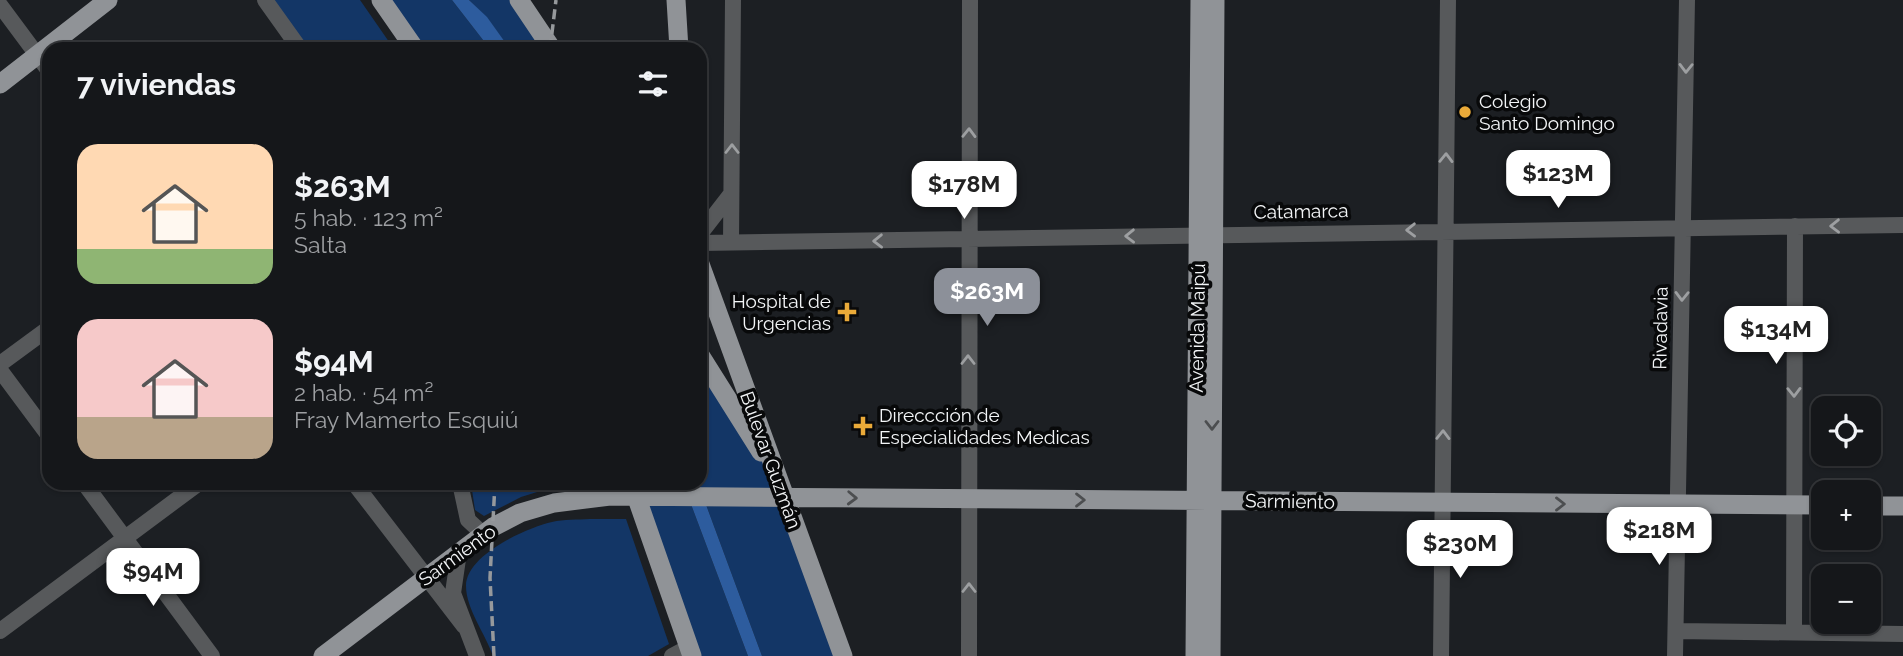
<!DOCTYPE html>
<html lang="es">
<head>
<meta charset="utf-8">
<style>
	:root { --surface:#15171a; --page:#1e2023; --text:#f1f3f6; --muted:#9d9fa2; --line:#343639; --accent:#8c9099 }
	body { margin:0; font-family:Raleway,sans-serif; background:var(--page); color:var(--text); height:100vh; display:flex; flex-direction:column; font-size:26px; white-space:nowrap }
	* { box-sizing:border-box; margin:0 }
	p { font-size:23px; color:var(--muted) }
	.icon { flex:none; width:38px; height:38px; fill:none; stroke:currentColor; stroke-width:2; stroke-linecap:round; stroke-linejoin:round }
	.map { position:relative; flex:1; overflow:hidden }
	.sheet { position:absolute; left:42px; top:42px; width:665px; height:448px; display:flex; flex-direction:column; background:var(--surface); border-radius:21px; box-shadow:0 2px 5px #0004,0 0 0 2px var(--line) }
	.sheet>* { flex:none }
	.fabs { position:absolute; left:1811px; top:396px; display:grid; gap:14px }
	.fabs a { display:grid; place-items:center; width:70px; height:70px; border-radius:14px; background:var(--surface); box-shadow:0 2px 5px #0004,0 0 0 2px var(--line); font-size:35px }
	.price { position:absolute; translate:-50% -60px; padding:0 16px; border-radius:14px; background:#fff; color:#222; font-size:23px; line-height:46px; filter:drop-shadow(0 2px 4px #0008) }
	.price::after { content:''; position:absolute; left:50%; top:42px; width:21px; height:16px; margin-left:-10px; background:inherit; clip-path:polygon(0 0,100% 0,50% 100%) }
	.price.current { background:var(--accent); color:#fff }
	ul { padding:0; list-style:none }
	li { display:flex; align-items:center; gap:21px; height:175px; padding:0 35px }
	li span { display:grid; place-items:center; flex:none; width:196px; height:140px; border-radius:21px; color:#555 }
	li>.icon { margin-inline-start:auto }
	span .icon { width:84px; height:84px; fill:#fffc; stroke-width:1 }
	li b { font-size:30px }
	h2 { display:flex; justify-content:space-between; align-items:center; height:84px; padding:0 35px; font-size:30px }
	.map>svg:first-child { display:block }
	.green { fill:#133666 }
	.water { fill:#2d5c9e }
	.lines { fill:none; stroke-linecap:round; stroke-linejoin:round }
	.minor { stroke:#57595b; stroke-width:16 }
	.major { stroke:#909397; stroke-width:19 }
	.rail { stroke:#96999c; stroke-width:3.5; stroke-dasharray:10 5; stroke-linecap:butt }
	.oneway { stroke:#9d9fa1 }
	.oneway2 { stroke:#4c4e50 }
	.poi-dot { fill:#eaaa39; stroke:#08090a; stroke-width:2.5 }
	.labels { text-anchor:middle; stroke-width:7; stroke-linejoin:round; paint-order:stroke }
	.poi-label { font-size:19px; fill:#f3f5f7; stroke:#08090a; text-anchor:start }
	.street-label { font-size:19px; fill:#f3f5f7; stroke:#08090a }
</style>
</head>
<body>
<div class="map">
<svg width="1903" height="656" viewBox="0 0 1903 656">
	<rect width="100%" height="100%" fill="#1c1f23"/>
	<!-- green -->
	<path class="green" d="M265,0h95l34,49h-94z
		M382,0h70l38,49h-75z
		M469,0h50l33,49h-42l-23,-31z
		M700,355l78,121 65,180h-81l-64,-173z
		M471,483h95l-45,14 -37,19 -9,-6z
		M632,483h51l65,173h-56z
		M590,519h36l43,125 -21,12h-155c-7,-21 -27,-47 -27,-70 0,-31 60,-58 86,-64 12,-3 25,-2 38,-3z"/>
	<!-- water -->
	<path class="water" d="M452,0h17l18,17 23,32h-20z
		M683,483h15l64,173h-14z"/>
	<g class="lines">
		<!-- minor -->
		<path class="minor" d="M265,0l35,49
			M0,5l49,66
			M700,234l31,-40
			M731,242l2,-242
			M700,243l1203,-18
			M0,364l49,-36
			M0,370l49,66
			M84,483l128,173
			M354,483l110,143
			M460,483l8,37 15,14
			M459,552l-6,41 24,63
			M0,631l199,-148
			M1676,631l227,3
			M1794,632l1,-406
			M672,656l17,-9
			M969,656l1,-656
			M1441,656l7,-656
			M1675,656l12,-656"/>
		<!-- major -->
		<path class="major" d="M381,0l34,49
			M519,0l33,49
			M676,0l3,49
			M0,84l108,-84
			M700,264l143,392
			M700,355l61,97
			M633,487l59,169
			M1869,506h34
			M323,656l170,-129 27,-14 34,-10 56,-7 1214,9
			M1195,656l5,-656
			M1211,656l4,-656"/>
		<!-- rail -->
		<path class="rail" d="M550,49l6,-49
			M494,656l-4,-78 5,-95"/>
	</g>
	<!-- one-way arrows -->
	<defs><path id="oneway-chevron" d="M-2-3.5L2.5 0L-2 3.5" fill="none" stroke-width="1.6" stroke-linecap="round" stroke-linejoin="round" transform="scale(1.75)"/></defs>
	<g class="oneway">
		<use href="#oneway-chevron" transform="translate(1686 68) rotate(91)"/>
		<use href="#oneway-chevron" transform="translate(969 133) rotate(-89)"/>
		<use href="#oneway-chevron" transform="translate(732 149) rotate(-90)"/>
		<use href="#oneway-chevron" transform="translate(1446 158) rotate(-89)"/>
		<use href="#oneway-chevron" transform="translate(1835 226) rotate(179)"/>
		<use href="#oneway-chevron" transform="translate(1411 230) rotate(179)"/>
		<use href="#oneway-chevron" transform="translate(1130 236) rotate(179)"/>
		<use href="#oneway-chevron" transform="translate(878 241) rotate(179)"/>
		<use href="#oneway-chevron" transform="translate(1682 296) rotate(91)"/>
		<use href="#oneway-chevron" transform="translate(968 360) rotate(-90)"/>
		<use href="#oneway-chevron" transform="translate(1794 392) rotate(89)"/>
		<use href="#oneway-chevron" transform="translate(1443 435) rotate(-89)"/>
		<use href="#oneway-chevron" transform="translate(969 588) rotate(-90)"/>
	</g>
	<g class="oneway2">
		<use href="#oneway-chevron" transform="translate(1212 425) rotate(90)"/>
		<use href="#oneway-chevron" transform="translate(852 498) rotate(2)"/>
		<use href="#oneway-chevron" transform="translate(1080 500)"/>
		<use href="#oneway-chevron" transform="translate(1560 504)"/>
	</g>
	<!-- markers -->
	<g class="poi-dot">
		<circle cx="1465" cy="112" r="7"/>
		<path d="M843.5 301.5h7v7h7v7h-7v7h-7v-7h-7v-7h7z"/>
		<path d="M859.5 415.5h7v7h7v7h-7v7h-7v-7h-7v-7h7z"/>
	</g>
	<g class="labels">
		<!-- poi labels -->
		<g class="poi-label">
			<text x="1479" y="108">Colegio<tspan x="1479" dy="22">Santo Domingo</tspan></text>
			<text x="831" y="308" text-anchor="end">Hospital de<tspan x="831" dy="22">Urgencias</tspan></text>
			<text x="879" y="422">Direccción de<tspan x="879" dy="22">Especialidades Medicas</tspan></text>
		</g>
		<!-- street labels -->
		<g class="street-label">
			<text transform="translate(1301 211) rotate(-1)" y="7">Catamarca</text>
			<text transform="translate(1197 328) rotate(-89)" y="7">Avenida Maipú</text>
			<text transform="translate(1660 328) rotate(-89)" y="7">Rivadavia</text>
			<text transform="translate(771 460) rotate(70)" y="7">Bulevar Guzmán</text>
			<text transform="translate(1290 501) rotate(1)" y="7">Sarmiento</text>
			<text transform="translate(457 555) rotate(-36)" y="7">Sarmiento</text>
		</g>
	</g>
</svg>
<div class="fabs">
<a><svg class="icon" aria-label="locate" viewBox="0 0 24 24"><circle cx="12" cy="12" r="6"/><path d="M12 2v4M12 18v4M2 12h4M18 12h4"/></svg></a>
<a>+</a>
<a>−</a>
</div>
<b class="price" style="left:1558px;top:210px">$123M</b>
<b class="price" style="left:964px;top:221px">$178M</b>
<b class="price current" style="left:987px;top:328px">$263M</b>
<b class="price" style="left:1776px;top:366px">$134M</b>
<b class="price" style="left:1659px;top:567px">$218M</b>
<b class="price" style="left:1460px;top:580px">$230M</b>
<b class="price" style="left:153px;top:608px">$94M</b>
<section class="sheet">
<h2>7 viviendas<svg class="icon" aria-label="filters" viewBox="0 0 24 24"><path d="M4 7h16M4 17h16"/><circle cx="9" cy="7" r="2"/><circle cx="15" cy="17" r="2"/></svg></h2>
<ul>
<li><span style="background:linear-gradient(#ffd9b3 75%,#8fb573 0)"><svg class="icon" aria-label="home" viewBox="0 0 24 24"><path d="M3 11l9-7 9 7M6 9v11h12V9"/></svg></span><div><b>$263M</b><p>5 hab. · 123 m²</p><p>Salta</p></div></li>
<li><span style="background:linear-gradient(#f6c9c9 70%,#b9a48a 0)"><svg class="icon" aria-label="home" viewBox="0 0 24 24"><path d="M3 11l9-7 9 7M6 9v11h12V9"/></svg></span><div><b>$94M</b><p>2 hab. · 54 m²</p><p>Fray Mamerto Esquiú</p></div></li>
</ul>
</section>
</div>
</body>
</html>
